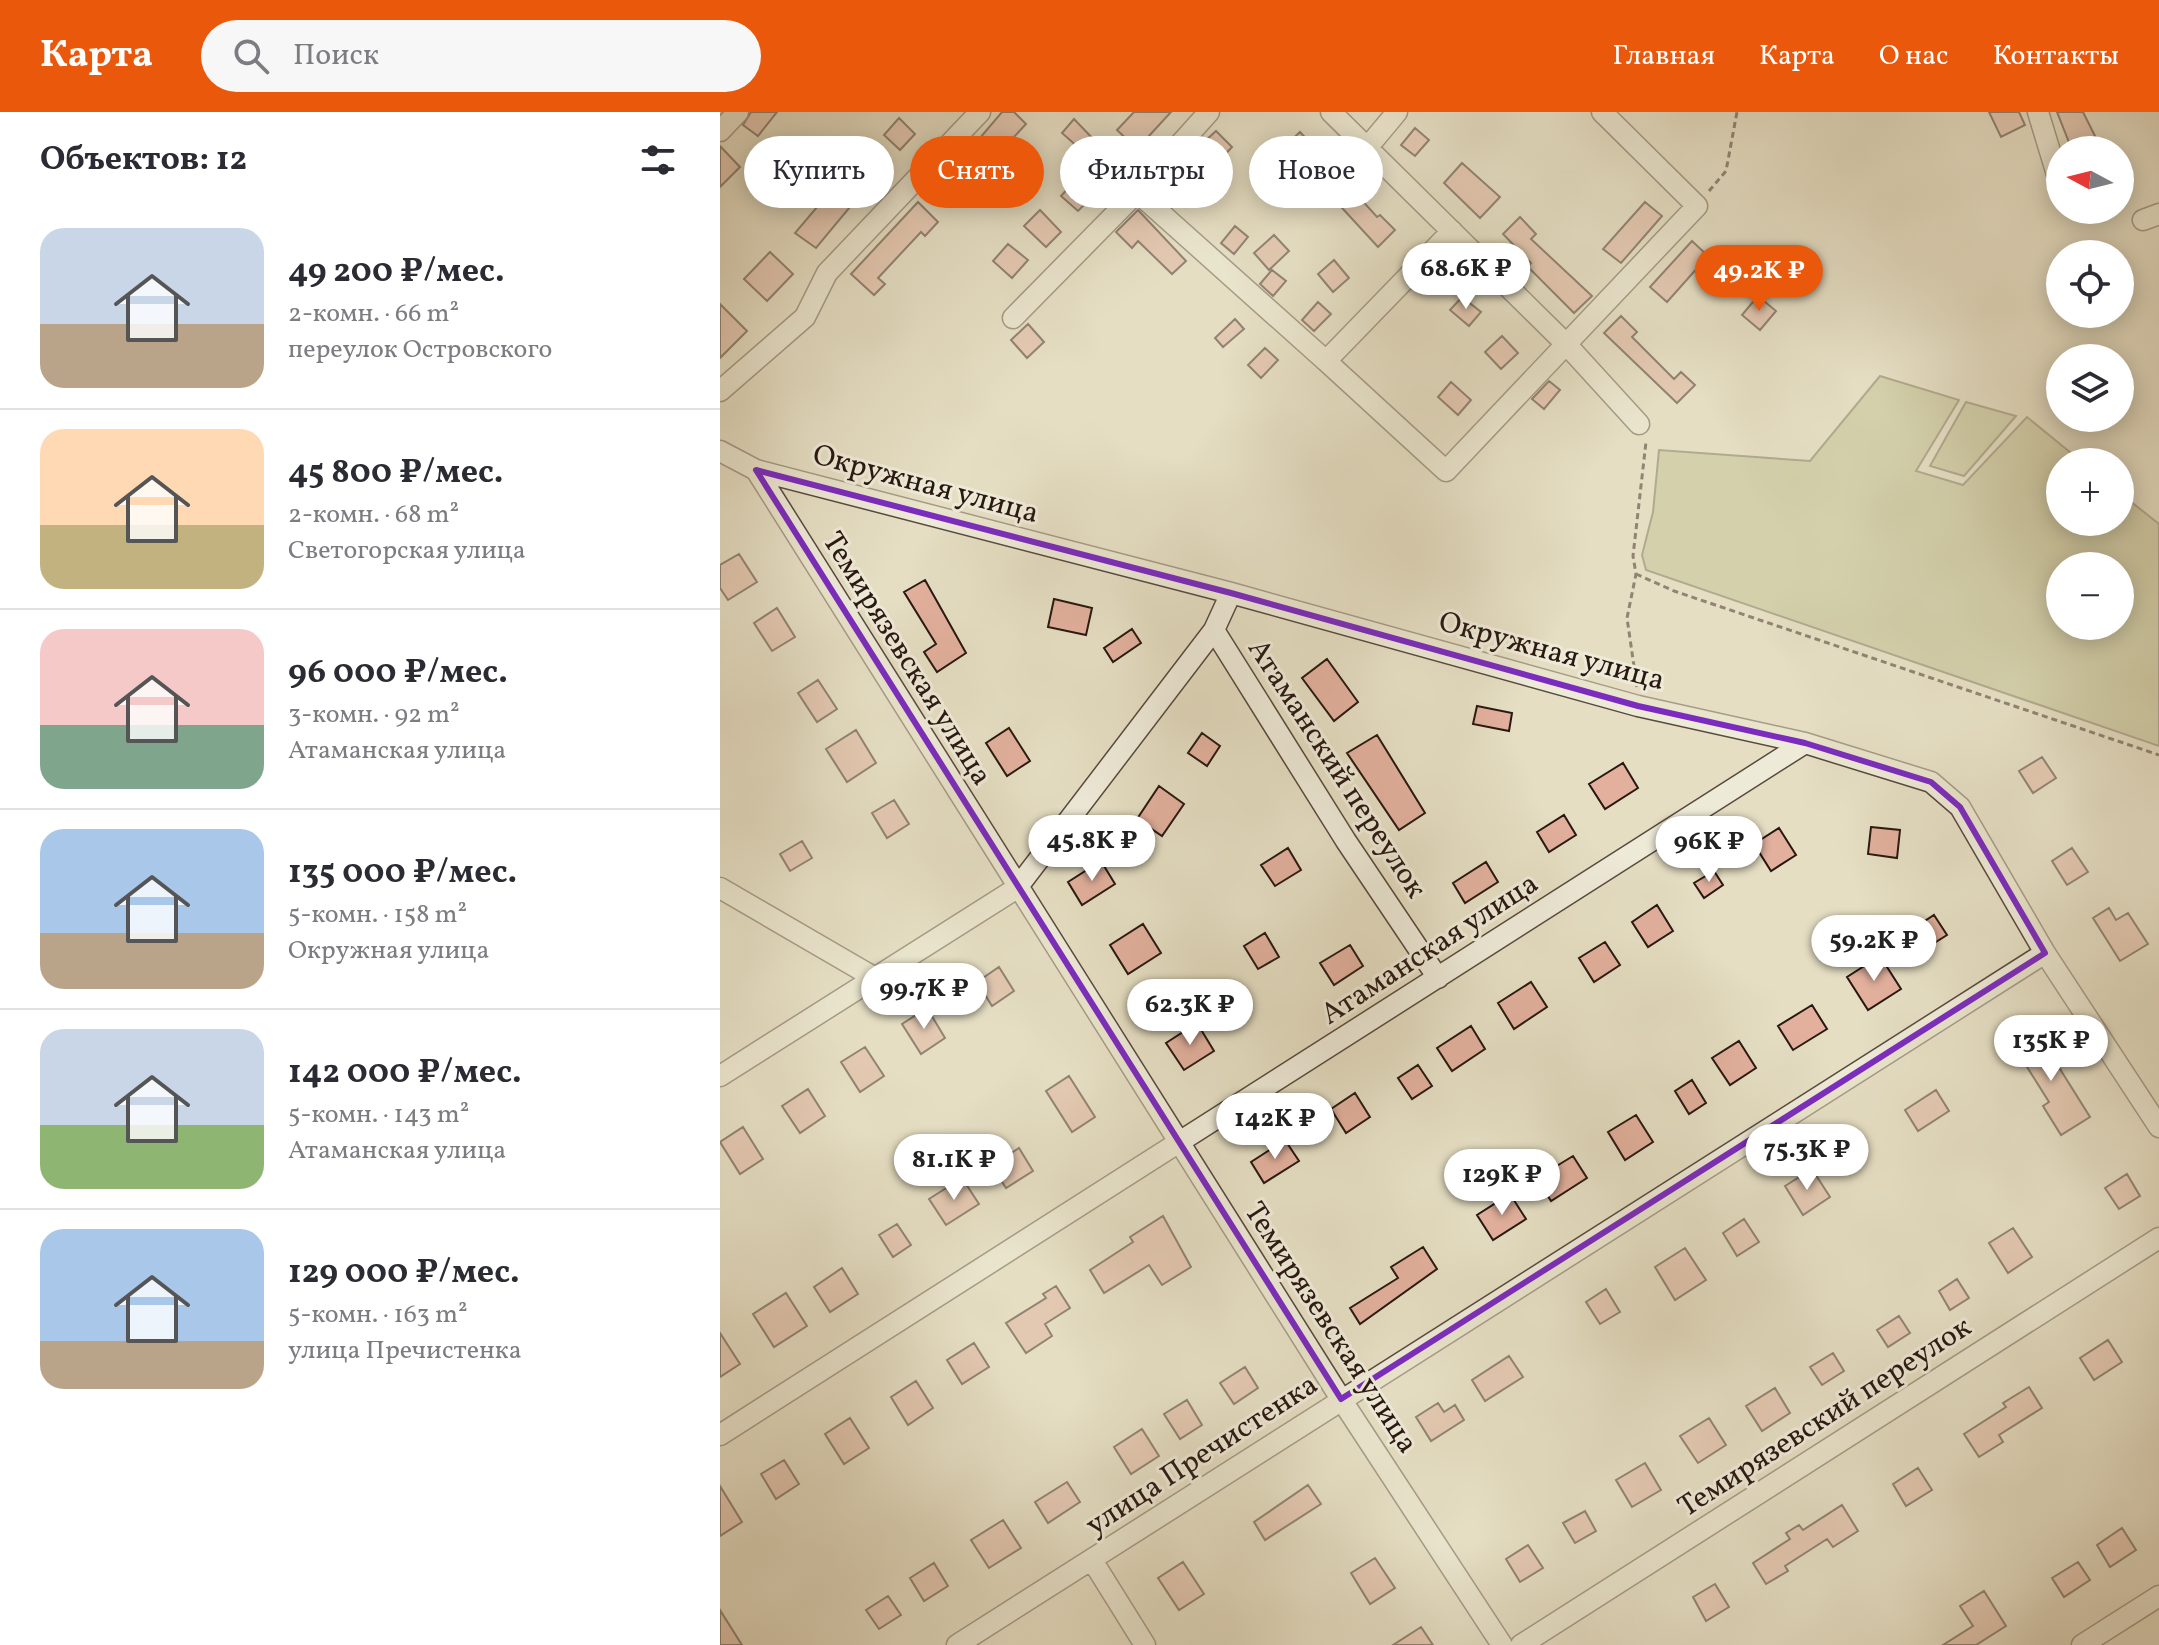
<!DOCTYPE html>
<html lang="ru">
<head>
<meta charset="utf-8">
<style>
	:root { --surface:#fff; --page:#f7f7f7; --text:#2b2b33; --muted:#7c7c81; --line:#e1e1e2; --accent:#ea580c }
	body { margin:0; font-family:Vollkorn,serif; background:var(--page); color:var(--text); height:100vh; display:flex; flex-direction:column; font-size:30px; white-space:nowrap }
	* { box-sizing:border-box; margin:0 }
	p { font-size:26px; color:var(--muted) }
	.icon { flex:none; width:44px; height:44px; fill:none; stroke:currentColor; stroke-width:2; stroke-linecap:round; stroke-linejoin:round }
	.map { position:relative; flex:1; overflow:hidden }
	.panel { display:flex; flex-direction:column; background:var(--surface); width:720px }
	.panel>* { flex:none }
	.hud { position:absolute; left:24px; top:24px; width:760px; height:72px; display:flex; gap:16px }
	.needle { width:52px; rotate:277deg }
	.fabs { position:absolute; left:1326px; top:24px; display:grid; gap:16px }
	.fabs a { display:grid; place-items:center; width:88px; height:88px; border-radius:50%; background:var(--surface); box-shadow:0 4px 20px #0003; font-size:40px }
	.price { position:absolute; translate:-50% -68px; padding:0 18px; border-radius:28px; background:#fff; color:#222; font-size:26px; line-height:52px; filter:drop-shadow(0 2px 4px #0008) }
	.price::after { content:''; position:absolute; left:50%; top:48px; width:24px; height:18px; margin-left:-12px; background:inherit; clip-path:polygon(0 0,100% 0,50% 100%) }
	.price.current { background:var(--accent); color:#fff }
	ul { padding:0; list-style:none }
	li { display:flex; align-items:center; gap:24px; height:200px; padding:0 40px }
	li+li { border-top:2px solid var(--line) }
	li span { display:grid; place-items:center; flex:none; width:224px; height:160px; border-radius:24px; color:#555 }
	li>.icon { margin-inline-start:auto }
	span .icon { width:96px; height:96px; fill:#fffc; stroke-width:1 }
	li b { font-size:34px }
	h2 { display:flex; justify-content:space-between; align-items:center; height:96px; padding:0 40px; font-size:34px }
	.tag { padding:0 28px; border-radius:36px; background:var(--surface); box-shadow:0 4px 20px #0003; font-size:28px; line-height:72px }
	.tag.current { background:var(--accent); color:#fff }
	header { display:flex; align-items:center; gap:48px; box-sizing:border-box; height:112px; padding:0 40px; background:var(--accent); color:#fff }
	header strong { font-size:38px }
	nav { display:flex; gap:44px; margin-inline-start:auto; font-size:28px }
	.search { width:560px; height:72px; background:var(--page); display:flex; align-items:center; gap:20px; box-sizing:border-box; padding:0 28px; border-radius:44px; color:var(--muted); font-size:30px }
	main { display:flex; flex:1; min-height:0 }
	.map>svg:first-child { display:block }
	.green { fill:#bcbf8f; stroke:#726c50; stroke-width:2; fill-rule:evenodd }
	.building { fill:#e2b09d; stroke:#291811; stroke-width:2 }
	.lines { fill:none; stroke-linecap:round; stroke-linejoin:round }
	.minor-casing { stroke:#584a3e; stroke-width:23 }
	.path { stroke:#291811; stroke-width:3; stroke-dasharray:6 4; stroke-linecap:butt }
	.minor { stroke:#eeead8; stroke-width:20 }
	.marked { fill:none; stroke:#7b2cbf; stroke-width:6; stroke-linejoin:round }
	.labels { text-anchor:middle; stroke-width:6; stroke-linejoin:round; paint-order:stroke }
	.street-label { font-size:30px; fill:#291811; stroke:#eeead8 }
</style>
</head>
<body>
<header>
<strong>Карта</strong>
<div class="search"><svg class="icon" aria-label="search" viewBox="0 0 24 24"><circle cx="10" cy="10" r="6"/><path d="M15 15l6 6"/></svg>Поиск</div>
<nav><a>Главная</a><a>Карта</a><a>О нас</a><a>Контакты</a></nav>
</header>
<main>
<section class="panel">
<h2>Объектов: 12<svg class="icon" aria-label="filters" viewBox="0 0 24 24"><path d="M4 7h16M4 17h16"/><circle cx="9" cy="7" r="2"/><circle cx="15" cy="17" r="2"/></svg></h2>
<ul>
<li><span style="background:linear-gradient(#c9d6e8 60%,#b9a48a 0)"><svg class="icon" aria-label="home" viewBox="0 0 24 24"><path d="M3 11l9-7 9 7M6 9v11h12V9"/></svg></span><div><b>49 200 ₽/мес.</b><p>2-комн. · 66 m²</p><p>переулок Островского</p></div></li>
<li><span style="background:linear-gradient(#ffd9b3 60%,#c2b280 0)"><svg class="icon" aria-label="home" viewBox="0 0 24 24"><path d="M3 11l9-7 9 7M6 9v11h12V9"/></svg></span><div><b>45 800 ₽/мес.</b><p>2-комн. · 68 m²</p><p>Светогорская улица</p></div></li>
<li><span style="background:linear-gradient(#f6c9c9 60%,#7fa58c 0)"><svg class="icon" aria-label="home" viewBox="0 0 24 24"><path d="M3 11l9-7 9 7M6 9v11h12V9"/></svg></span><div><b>96 000 ₽/мес.</b><p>3-комн. · 92 m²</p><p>Атаманская улица</p></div></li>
<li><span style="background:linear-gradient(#a9c7e8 65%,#b9a48a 0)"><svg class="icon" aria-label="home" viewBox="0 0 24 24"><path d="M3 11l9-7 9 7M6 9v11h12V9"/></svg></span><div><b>135 000 ₽/мес.</b><p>5-комн. · 158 m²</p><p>Окружная улица</p></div></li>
<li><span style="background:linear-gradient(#c9d6e8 60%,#8fb573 0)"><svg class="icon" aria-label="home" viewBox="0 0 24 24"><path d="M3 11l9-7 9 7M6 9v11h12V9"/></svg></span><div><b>142 000 ₽/мес.</b><p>5-комн. · 143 m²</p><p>Атаманская улица</p></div></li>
<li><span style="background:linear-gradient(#a9c7e8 70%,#b9a48a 0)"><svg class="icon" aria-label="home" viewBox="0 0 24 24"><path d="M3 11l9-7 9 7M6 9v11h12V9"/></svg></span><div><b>129 000 ₽/мес.</b><p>5-комн. · 163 m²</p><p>улица Пречистенка</p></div></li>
</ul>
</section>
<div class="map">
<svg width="1439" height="1533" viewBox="0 0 1439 1533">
	<rect width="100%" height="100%" fill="#e5dec3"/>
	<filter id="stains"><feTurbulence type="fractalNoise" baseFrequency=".0025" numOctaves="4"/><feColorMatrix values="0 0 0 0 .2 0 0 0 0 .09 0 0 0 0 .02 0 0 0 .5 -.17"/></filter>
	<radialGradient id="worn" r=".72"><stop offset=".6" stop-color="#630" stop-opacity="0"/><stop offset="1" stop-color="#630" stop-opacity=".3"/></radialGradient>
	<!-- green -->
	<path class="green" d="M1160,264l79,24 -43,71 47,14 64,-68 55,45h-22v60h60v-29l39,31v222l-513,-176 -4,-15 11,-43 6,-62 151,11zM1340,454h60v60h-60z
		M1246,290l50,14 -52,60 -34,-10z"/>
	<!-- building -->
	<path class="building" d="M31,0h26l-19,24 -15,-11z
		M282,0h12l12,12 -67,72 -19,-17 15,-16 2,2z
		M414,0h37l-34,37 -20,-19z
		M1269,0h30l6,13 -24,12z
		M1337,0h26l17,34 -28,4z
		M179,6l16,16 -15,16 -16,-15z
		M354,7l47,49 -43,43 -17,-15 26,-28 -6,-5 7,-7 -26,-23z
		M695,16l14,12 -14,16 -14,-11z
		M496,19l16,16 -11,12 -17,-17z
		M580,20l77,85 3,-2 15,15 -17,17 -93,-101z
		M0,34l20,21 -20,20z
		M141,43l18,17 -63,76 -21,-15z
		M742,51l38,34 -20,21 -36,-35z
		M461,66l17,15 -12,14 -18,-15z
		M198,90l20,20 -13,14 -4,-4 -43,46 7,6 -11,11 -23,-21z
		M925,90l17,14 -41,47 -18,-14z
		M320,98l21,22 -15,15 -22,-21z
		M418,98l48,51 -14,13 -34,-33 -6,7 -16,-16z
		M800,105l16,17 -5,5 61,57 -18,17 -46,-46 3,-4 -28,-29z
		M515,114l13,11 -14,17 -13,-11z
		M554,123l15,16 -20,19 -15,-17z
		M972,129l16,15 -41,46 -17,-15z
		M288,132l20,16 -16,18 -19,-17z
		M50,140l23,22 -26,27 -23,-22z
		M614,148l15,18 -16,14 -15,-18z
		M552,158l14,11 -13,15 -13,-12z
		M1038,184l18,15 -16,19 -18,-15z
		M742,185l19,15 -12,14 -19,-16z
		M598,190l13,12 -17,17 -12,-11z
		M0,192l27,27 -27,27z
		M901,204l16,16 -5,5 42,42 7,-7 14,13 -18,18 -73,-70z
		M515,207l9,10 -21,18 -8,-9z
		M308,212l16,18 -17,16 -16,-18z
		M782,224l16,17 -17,16 -16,-17z
		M545,236l13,12 -17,18 -13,-13z
		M829,269l11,9 -16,19 -12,-10z
		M731,270l20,18 -13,15 -20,-18z
		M19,442l18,28 -29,18 -8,-12v-23z
		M205,468l41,73 -29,19 -13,-20 12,-8 -32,-52z
		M334,487l38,9 -6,27 -38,-8z
		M57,496l18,29 -23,14 -18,-28z
		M412,517l9,14 -28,19 -9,-14z
		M607,547l31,43 -24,19 -32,-43z
		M98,568l19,29 -20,13 -19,-29z
		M757,594l35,7 -3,18 -36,-7z
		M289,616l21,33 -23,15 -21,-33z
		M136,618l20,33 -29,19 -21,-33z
		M482,621l18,13 -13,20 -19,-13z
		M657,623l48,78 -26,17 -52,-77z
		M1322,645l14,21 -23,15 -14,-22z
		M903,651l15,25 -33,21 -16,-25z
		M439,674l25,18 -22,32 -25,-17z
		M174,688l15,24 -22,14 -15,-25z
		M844,703l12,20 -27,17 -12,-20z
		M1151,715l29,3 -3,28 -29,-4z
		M1059,716l17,27 -25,16 -17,-27z
		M82,729l10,17 -22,13 -10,-17z
		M568,736l13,22 -26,16 -14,-21z
		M1352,736l16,24 -21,13 -15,-24z
		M381,749l14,23 -33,21 -14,-23z
		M766,750l12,20 -33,21 -12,-20z
		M994,759l9,14 -19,13 -10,-15z
		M937,793l16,26 -25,16 -16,-25z
		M1389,796l7,12 12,-7 20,31 -28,17 -27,-43z
		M1214,803l13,20 -24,15 -12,-20z
		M423,812l18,29 -33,21 -18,-29z
		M545,821l14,24 -21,12 -14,-23z
		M885,830l15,23 -26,17 -15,-24z
		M630,833l13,21 -29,19 -14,-22z
		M1160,844l21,33 -33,21 -21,-33z
		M279,855l15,24 -22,15 -15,-24z
		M811,870l16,25 -33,22 -16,-26z
		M1092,893l15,24 -34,21 -15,-24z
		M207,896l18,30 -24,16 -19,-30z
		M477,911l17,28 -30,19 -18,-27z
		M751,914l14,23 -33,22 -15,-23z
		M1315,917l55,88 -29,18 -18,-29 6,-4 -37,-59z
		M1019,929l17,27 -26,17 -18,-27z
		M145,935l19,29 -24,16 -19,-30z
		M698,953l14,21 -20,13 -14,-21z
		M349,964l26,41 -23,15 -26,-41z
		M972,968l14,23 -17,11 -14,-23z
		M88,977l17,27 -25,17 -18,-27z
		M1216,978l13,21 -31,20 -13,-21z
		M635,981l15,24 -24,16 -15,-24z
		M916,1003l17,27 -28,18 -17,-28z
		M23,1015l20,32 -23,15 -20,-32z
		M565,1028l14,21 -35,22 -13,-21z
		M299,1036l14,23 -27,17 -14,-22z
		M853,1044l14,22 -36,23 -14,-23z
		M1092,1057l18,28 -27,18 -18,-29z
		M1407,1062l13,22 -21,13 -14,-21z
		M242,1066l17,26 -33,21 -17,-26z
		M790,1082l16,25 -33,21 -16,-25z
		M443,1104l28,51 -29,18 -13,-20 -45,28 -14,-23 43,-28 -3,-5z
		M1024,1107l15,23 -22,14 -14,-23z
		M177,1112l14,21 -18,12 -14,-22z
		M1293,1116l19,29 -24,16 -19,-30z
		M703,1135l14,22 -77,55 -10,-16 48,-30 -7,-11z
		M965,1136l21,32 -31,20 -20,-33z
		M122,1156l16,26 -28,18 -16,-25z
		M1237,1167l12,19 -19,12 -11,-19z
		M336,1174l14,22 -25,16 7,12 -26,17 -20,-30 40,-25 -3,-4z
		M886,1177l14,23 -20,12 -14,-22z
		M66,1181l21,33 -33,21 -21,-33z
		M1179,1204l11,17 -22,14 -11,-17z
		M0,1221l20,31 -20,13z
		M1388,1228l14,22 -28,18 -14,-22z
		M254,1231l15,24 -27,17 -15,-24z
		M1113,1241l11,18 -22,14 -12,-18z
		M789,1244l14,21 -38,24 -13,-21z
		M525,1255l13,21 -24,16 -14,-21z
		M196,1269l17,27 -25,17 -17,-28z
		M1309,1275l13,21 -43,27 4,7 -24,15 -15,-23 42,-27 -3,-4z
		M1055,1276l15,25 -28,18 -16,-25z
		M467,1288l15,25 -22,14 -16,-25z
		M718,1291l6,9 11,-7 9,15 -33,21 -15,-24z
		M130,1306l19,30 -25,16 -19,-30z
		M989,1306l17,27 -28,18 -18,-27z
		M422,1317l17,27 -28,18 -17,-27z
		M64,1348l15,24 -23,15 -15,-25z
		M925,1351l16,27 -29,17 -16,-27z
		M1198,1356l14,22 -26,16 -13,-22z
		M347,1370l13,20 -32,21 -13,-21z
		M588,1373l13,19 -56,36 -11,-18z
		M0,1374l22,36 -22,14z
		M1122,1393l16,26 -25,16 -6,-8 -42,27 3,5 -22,13 -13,-21 37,-24 -4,-6 13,-8 4,5z
		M865,1399l11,20 -21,12 -12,-20z
		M283,1408l18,28 -32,20 -18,-28z
		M1402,1416l14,22 -26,17 -13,-22z
		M808,1433l15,23 -23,14 -14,-23z
		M655,1446l20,30 -25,16 -19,-31z
		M463,1450l21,32 -25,16 -21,-32z
		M1358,1450l12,18 -26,17 -12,-19z
		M214,1451l14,23 -24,15 -14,-23z
		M995,1472l14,23 -23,14 -13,-24z
		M1264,1479l22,35 -30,19h-33l30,-19 -13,-20z
		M168,1484l13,19 -22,14 -13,-19z
		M0,1498l22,35h-22z
		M701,1515l12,18h-40z"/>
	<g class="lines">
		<!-- minor casing -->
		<g class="minor-casing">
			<path id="minor" d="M611,0l235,232 73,80
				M1318,0l21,69
				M0,19l18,-19
				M647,36l30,-36
				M417,80l189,169 126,-130
				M1423,108l16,-6
				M293,206l124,-126 72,-80
				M606,249l120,110 251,-265 -95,-94
				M0,279l85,-74 22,-44 153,-161
				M0,339l36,19 475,123 407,113 167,37 126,39 29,25 85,146 114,174
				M36,358l585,929 161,246
				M494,518l132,211 92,137
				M0,776l155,90
				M0,964l297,-188 197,-258 17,-37
				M0,1323l1085,-692
				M372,1448l53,85
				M237,1533l1088,-692
				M801,1533l638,-407
				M1362,1533l77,-49"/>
		</g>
		<!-- path -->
		<path class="path" d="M989,79l17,-20 11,-59
			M916,462l38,17 485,164
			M917,575l-10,-69 9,-44 -3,-18 13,-114"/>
		<!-- minor -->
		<use href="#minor" class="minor"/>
	</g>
	<!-- marked area -->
	<path d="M0 0H1439V1533H0ZM36,358l475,123 407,113 167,37 126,39 29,25 85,146 -704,446z" fill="#e5dec3" fill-opacity=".55" fill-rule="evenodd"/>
	<path class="marked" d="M36,358l475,123 407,113 167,37 126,39 29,25 85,146 -704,446z"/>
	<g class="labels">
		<!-- street labels -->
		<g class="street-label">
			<text transform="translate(206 371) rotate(15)" y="10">Окружная улица</text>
			<text transform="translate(832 538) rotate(15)" y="10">Окружная улица</text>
			<text transform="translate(188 546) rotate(58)" y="10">Темирязевская улица</text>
			<text transform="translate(618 656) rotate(57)" y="10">Атаманский переулок</text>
			<text transform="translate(709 836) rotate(-33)" y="10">Атаманская улица</text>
			<text transform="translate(612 1215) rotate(57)" y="10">Темирязевская улица</text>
			<text transform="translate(1104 1304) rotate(-33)" y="10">Темирязевский переулок</text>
			<text transform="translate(481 1342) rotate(-33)" y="10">улица Пречистенка</text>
		</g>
	</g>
	<rect width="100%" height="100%" filter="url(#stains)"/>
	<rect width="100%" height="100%" fill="url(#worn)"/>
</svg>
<div class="fabs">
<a><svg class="needle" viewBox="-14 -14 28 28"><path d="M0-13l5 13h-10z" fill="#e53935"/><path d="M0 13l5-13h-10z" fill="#7c7c81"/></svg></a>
<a><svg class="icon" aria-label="locate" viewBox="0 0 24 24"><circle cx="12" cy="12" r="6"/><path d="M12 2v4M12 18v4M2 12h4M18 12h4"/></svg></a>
<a><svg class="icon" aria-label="layers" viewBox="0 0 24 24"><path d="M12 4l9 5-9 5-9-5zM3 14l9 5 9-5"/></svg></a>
<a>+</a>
<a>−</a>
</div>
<b class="price" style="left:746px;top:199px">68.6K ₽</b>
<b class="price current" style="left:1039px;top:201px">49.2K ₽</b>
<b class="price" style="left:372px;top:771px">45.8K ₽</b>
<b class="price" style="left:989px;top:772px">96K ₽</b>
<b class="price" style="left:1154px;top:871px">59.2K ₽</b>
<b class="price" style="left:204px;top:919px">99.7K ₽</b>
<b class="price" style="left:470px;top:935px">62.3K ₽</b>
<b class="price" style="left:1331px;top:971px">135K ₽</b>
<b class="price" style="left:555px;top:1049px">142K ₽</b>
<b class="price" style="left:1087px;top:1080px">75.3K ₽</b>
<b class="price" style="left:234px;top:1090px">81.1K ₽</b>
<b class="price" style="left:782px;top:1105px">129K ₽</b>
<div class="hud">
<a class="tag">Купить</a>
<a class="tag current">Снять</a>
<a class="tag">Фильтры</a>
<a class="tag">Новое</a>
</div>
</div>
</main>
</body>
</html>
